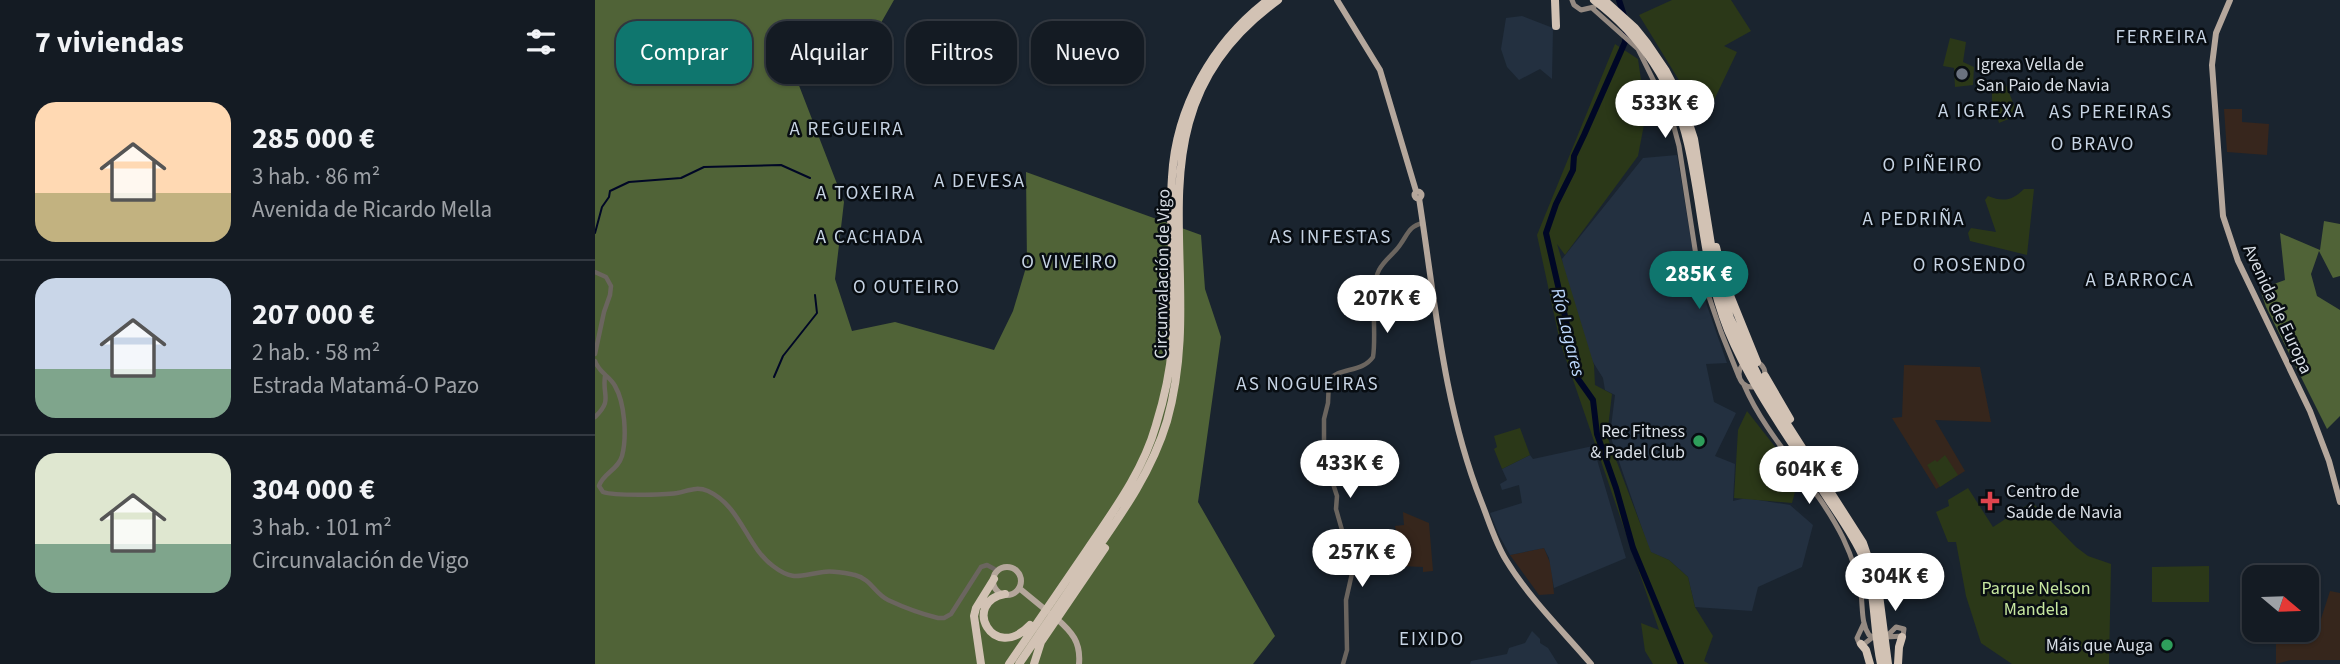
<!DOCTYPE html>
<html lang="es">
<head>
<meta charset="utf-8">
<style>
	:root { --surface:#141b23; --page:#212830; --text:#f1f3f6; --muted:#9da1a6; --line:#333941; --accent:#0f766e }
	body { margin:0; font-family:"Source Sans 3",sans-serif; background:var(--page); color:var(--text); height:100vh; display:flex; flex-direction:column; font-size:26px; white-space:nowrap }
	* { box-sizing:border-box; margin:0 }
	p { font-size:23px; color:var(--muted) }
	.icon { flex:none; width:38px; height:38px; fill:none; stroke:currentColor; stroke-width:2; stroke-linecap:round; stroke-linejoin:round }
	.map { position:relative; flex:1; overflow:hidden }
	.details { display:flex; flex-direction:column; background:var(--surface); width:595px }
	.details>* { flex:none }
	.guide { position:absolute; left:21px; top:21px; width:665px; height:63px; display:flex; gap:14px }
	.needle { width:46px; rotate:109deg }
	.tools { position:absolute; left:1647px; top:565px; display:grid; gap:14px }
	.tools a { display:grid; place-items:center; width:77px; height:77px; border-radius:14px; background:var(--surface); box-shadow:0 2px 5px #0004,0 0 0 2px var(--line); font-size:35px }
	.price { position:absolute; translate:-50% -60px; padding:0 16px; border-radius:24px; background:#fff; color:#222; font-size:23px; line-height:46px; filter:drop-shadow(0 2px 4px #0008) }
	.price::after { content:''; position:absolute; left:50%; top:42px; width:21px; height:16px; margin-left:-10px; background:inherit; clip-path:polygon(0 0,100% 0,50% 100%) }
	.price.active { background:var(--accent); color:#fff }
	ul { padding:0; list-style:none }
	li { display:flex; align-items:center; gap:21px; height:175px; padding:0 35px }
	li+li { border-top:2px solid var(--line) }
	li span { display:grid; place-items:center; flex:none; width:196px; height:140px; border-radius:21px; color:#555 }
	li>.icon { margin-inline-start:auto }
	span .icon { width:84px; height:84px; fill:#fffc; stroke-width:1 }
	li b { font-size:30px }
	h2 { display:flex; justify-content:space-between; align-items:center; height:84px; padding:0 35px; font-size:30px }
	.pill { padding:0 24px; border-radius:21px; background:var(--surface); box-shadow:0 2px 5px #0004,0 0 0 2px var(--line); font-size:24px; line-height:63px }
	.pill.active { background:var(--accent); color:#fff }
	main { display:flex; flex:1; min-height:0 }
	.map>svg:first-child { display:block }
	.commercial { fill:#37261d }
	.built { fill:#233040 }
	.education { fill:#36261c }
	.green { fill:#2b3818 }
	.forest { fill:#506337 }
	.lines { fill:none; stroke-linecap:round; stroke-linejoin:round }
	.stream { stroke:#000726; stroke-width:2 }
	.river { stroke:#000726; stroke-width:6 }
	.tertiary { stroke:#6b655f; stroke-width:4.5 }
	.secondary { stroke:#958a82; stroke-width:5 }
	.primary { stroke:#b5a79c; stroke-width:6 }
	.motorway { stroke:#d2c2b4; stroke-width:8 }
	.worship-dot { fill:#6b7280; stroke:#080d12; stroke-width:2.5 }
	.leisure-dot { fill:#2e9e5b; stroke:#080d12; stroke-width:2.5 }
	.health-dot { fill:#e0444e; stroke:#080d12; stroke-width:2.5 }
	.labels { text-anchor:middle; stroke-width:5; stroke-linejoin:round; paint-order:stroke }
	.poi-label { font-size:18px; fill:#d8dee6; stroke:#080d12; text-anchor:start }
	.street-label { font-size:18px; fill:#d8dee6; stroke:#080d12 }
	.park-label { font-size:18px; fill:#c7e7a0; stroke:#080d12 }
	.neighbourhood-label { font-size:19px; letter-spacing:2px; fill:#c7d4e4; stroke:#080d12 }
	.water-label { font-size:19px; font-style:italic; fill:#bcd7fc; stroke:#080d12 }
</style>
</head>
<body>
<main>
<section class="details">
<h2>7 viviendas<svg class="icon" aria-label="filters" viewBox="0 0 24 24"><path d="M4 7h16M4 17h16"/><circle cx="9" cy="7" r="2"/><circle cx="15" cy="17" r="2"/></svg></h2>
<ul>
<li><span style="background:linear-gradient(#ffd9b3 65%,#c2b280 0)"><svg class="icon" aria-label="home" viewBox="0 0 24 24"><path d="M3 11l9-7 9 7M6 9v11h12V9"/></svg></span><div><b>285 000 €</b><p>3 hab. · 86 m²</p><p>Avenida de Ricardo Mella</p></div></li>
<li><span style="background:linear-gradient(#c9d6e8 65%,#7fa58c 0)"><svg class="icon" aria-label="home" viewBox="0 0 24 24"><path d="M3 11l9-7 9 7M6 9v11h12V9"/></svg></span><div><b>207 000 €</b><p>2 hab. · 58 m²</p><p>Estrada Matamá-O Pazo</p></div></li>
<li><span style="background:linear-gradient(#dfe7d0 65%,#7fa58c 0)"><svg class="icon" aria-label="home" viewBox="0 0 24 24"><path d="M3 11l9-7 9 7M6 9v11h12V9"/></svg></span><div><b>304 000 €</b><p>3 hab. · 101 m²</p><p>Circunvalación de Vigo</p></div></li>
</ul>
</section>
<div class="map">
<svg width="1745" height="664" viewBox="0 0 1745 664">
	<rect width="100%" height="100%" fill="#1a242f"/>
	<!-- commercial -->
	<path class="commercial" d="M1629,109h18v13l27,2 -2,31 -40,-3z
		M949,548l7,17 3,29 -15,1 -29,-40z"/>
	<!-- built -->
	<path class="built" d="M927,16l31,12 -1,51 -12,-10 -21,11 -12,-13 -6,-18 5,-31z
		M1082,155l17,103 9,36 24,69 -21,1 8,38 22,11 -21,43 20,8 -2,37 13,-3 44,7 23,20 -11,42 -44,20 -6,24 -57,-4 -7,-30 -19,-17 -19,-8 -40,-117 5,-40 -10,-5 -2,-12 -17,-27 -20,-60 -4,-32 81,-101z
		M998,446l33,112 -72,30 -5,-30 -5,-10 -34,7 -10,-18 -10,-24 32,-10 -3,-18 -17,5 -2,-6 7,-4 -5,-11 28,-14 3,4z
		M937,631l8,8v4l8,5 10,16h-88l1,-3 36,-7 2,-6 16,-5z"/>
	<!-- education -->
	<path class="education" d="M1309,365l76,2 11,55 -56,-2 30,51 -29,18 -44,-71 10,-1z
		M808,512l26,11 4,48 -10,1v-5l-23,-1 -1,-15 -8,1 -1,-4 9,-2 -4,-20 9,-1z
		M1735,591l10,2v67h-49l-15,4v-34h31v-10l13,2z"/>
	<!-- green -->
	<path class="green" d="M1077,0h59l20,31 -27,15 13,6 -33,69 -65,-106z
		M1355,38l16,4 -3,20 11,5 -1,18 -18,2 -1,-19 -11,-2z
		M1020,44l23,15 8,55 -8,42 -73,99 -8,-11 37,121 1,20 17,9 -5,42 44,116 18,8 19,17 7,30 18,29 -9,25 5,3h-56l-8,-13 -4,-28 18,7 -99,-288 -23,-107z
		M1411,85l12,30 -19,8 -7,-23v-11z
		M1429,189h10l-7,66 -57,-14 -2,-8 3,-5 25,4 -11,-32 3,-4c15,6 24,5 36,-7z
		M1152,411l52,66 -7,26 -58,-5 4,-68z
		M925,428l10,27 -28,14 -8,-20 3,-2 -3,-11z
		M1350,455l13,20 -18,12 -13,-22 8,-5 2,2z
		M1373,488l25,39 39,-25 44,45 12,9 23,8 -2,100h-97l-31,-21 -15,-47 -10,-54h-8l-12,-30 13,-6 -1,-6z
		M1614,566v36h-57v-35z"/>
	<!-- forest -->
	<path class="forest" d="M0,0h299l-25,44h-86l61,158 -9,77 17,52 43,-9 99,28 19,-39 14,-47 -1,-92 175,63 4,54 16,48 -23,165 77,134 -22,28h-658z
		M1729,221l16,3v52l-7,2 -14,-27 -8,23 6,22 23,14v106l-13,13 -61,-122 -6,-18 25,-9 -5,-47 40,17z"/>
	<g class="lines">
		<!-- stream -->
		<path class="stream" d="M0,233l7,-26 7,-10 1,-6 19,-9 52,-4 23,-11 77,-2 29,13
			M179,377l9,-21 34,-43 -2,-18"/>
		<!-- river -->
		<path class="river" d="M1024,0l6,19
			M1031,33l-1,9 -41,93 -10,21 -1,14 -17,34 -10,29 29,127 1,16 17,24 4,34 19,54 17,60 48,116"/>
		<!-- tertiary -->
		<path class="tertiary" d="M0,272l11,5 5,9 -1,9 -6,17 -9,42
			M0,361c4,12 15,15 20,25 10,17 12,51 7,70 -4,14 -19,17 -23,30l4,6c11,4 61,3 74,1 11,-2 19,-7 31,-2 33,15 38,55 65,75 21,16 27,9 50,6 10,-2 22,1 32,3 16,4 20,19 33,25 15,7 34,14 50,18h6l7,-4 30,-47 6,-2 11,6
			M0,417c18,-17 7,-21 10,-41
			M748,664l4,-14 -1,-50 7,-31 -17,-60 1,-13 -13,-40v-37l4,-16 1,-23c10,-13 33,-7 44,-23 4,-24 -4,-68 6,-87 6,-11 15,-16 21,-25 8,-11 9,-19 23,-22"/>
		<!-- secondary -->
		<path class="secondary" d="M977,0l2,5 7,5 13,-3
			M997,8l46,41 33,67 8,30 18,116 24,70 18,45
			M1144 374a13 13 0 1 1 26 0a13 13 0 1 1-26 0Z
			M1149,385c24,56 72,98 99,153 8,17 15,36 18,56 2,14 0,29 8,41l4,2 -9,7 -5,-1 -2,-5 7,-15
			M1301,627l8,2 -1,7 -17,1z"/>
		<!-- primary -->
		<path class="primary" d="M742,0l43,70 36,121
			M1635,0l-14,33 -4,32 11,151 15,45 72,150 19,50 11,41
			M819.5 195a3.5 3.5 0 1 1 7 0a3.5 3.5 0 1 1-7 0Z
			M824,198c16,102 24,206 62,303 8,20 14,41 25,59 23,38 56,70 85,104
			M398 581a14 14 0 1 1 28 0a14 14 0 1 1-28 0Z
			M424,588l28,23
			M461,618c16,14 25,24 23,46"/>
		<!-- motorway -->
		<path class="motorway" d="M960,0l1,26
			M999,0c47,35 81,86 94,144 15,64 15,123 40,186 24,58 62,109 95,161 14,22 31,44 41,68 12,34 9,70 17,105
			M1009,0l31,28 12,15 19,28 16,31 12,37 19,118 17,61 34,70 99,155 15,44 10,77
			M1121,247l9,36 32,79
			M1170,376l25,43
			M410,594c-44,8 -12,70 25,31
			M1266,644l5,6 4,14
			M386,664l-7,-48 2,-8 18,-29
			M414,664c26,-38 52,-76 78,-114 27,-40 56,-79 69,-125 8,-26 14,-52 16,-78 5,-57 -4,-114 0,-170 4,-70 41,-135 96,-177
			M424,664c25,-37 50,-73 74,-109 30,-43 59,-84 74,-134 44,-155 -49,-304 111,-421
			M439,664l7,-22 64,-94
			M1303,664l1,-17 3,-10"/>
	</g>
	<!-- markers -->
	<circle class="worship-dot" cx="1367" cy="74" r="7"/>
	<g class="leisure-dot">
		<circle cx="1104" cy="441" r="7"/>
		<circle cx="1572" cy="645" r="7"/>
	</g>
	<path class="health-dot" d="M1391.5 490.5h7v7h7v7h-7v7h-7v-7h-7v-7h7z"/>
	<g class="labels">
		<!-- poi labels -->
		<g class="poi-label">
			<text x="1381" y="70">Igrexa Vella de<tspan x="1381" dy="21">San Paio de Navia</tspan></text>
			<text x="1090" y="437" text-anchor="end">Rec Fitness<tspan x="1090" dy="21">&amp; Padel Club</tspan></text>
			<text x="1411" y="497">Centro de<tspan x="1411" dy="21">Saúde de Navia</tspan></text>
			<text x="1558" y="651" text-anchor="end">Máis que Auga</text>
		</g>
		<!-- street labels -->
		<g class="street-label">
			<text transform="translate(567 274) rotate(-89)" y="6">Circunvalación de Vigo</text>
			<text transform="translate(1683 309) rotate(65)" y="6">Avenida de Europa</text>
		</g>
		<!-- park labels -->
		<g class="park-label">
			<text x="1441" y="594">Parque Nelson<tspan x="1441" dy="21">Mandela</tspan></text>
		</g>
		<!-- neighbourhood labels -->
		<g class="neighbourhood-label">
			<text x="1567" y="43">FERREIRA</text>
			<text x="1387" y="117">A IGREXA</text>
			<text x="1516" y="118">AS PEREIRAS</text>
			<text x="252" y="135">A REGUEIRA</text>
			<text x="1498" y="150">O BRAVO</text>
			<text x="1338" y="171">O PIÑEIRO</text>
			<text x="385" y="187">A DEVESA</text>
			<text x="271" y="199">A TOXEIRA</text>
			<text x="1319" y="225">A PEDRIÑA</text>
			<text x="275" y="243">A CACHADA</text>
			<text x="736" y="243">AS INFESTAS</text>
			<text x="475" y="268">O VIVEIRO</text>
			<text x="1375" y="271">O ROSENDO</text>
			<text x="1545" y="286">A BARROCA</text>
			<text x="312" y="293">O OUTEIRO</text>
			<text x="713" y="390">AS NOGUEIRAS</text>
			<text x="837" y="645">EIXIDO</text>
		</g>
		<!-- water labels -->
		<g class="water-label">
			<text transform="translate(974 332) rotate(76)" y="7">Río Lagares</text>
		</g>
	</g>
</svg>
<div class="tools">
<a><svg class="needle" viewBox="-14 -14 28 28"><path d="M0-13l5 13h-10z" fill="#e53935"/><path d="M0 13l5-13h-10z" fill="#9da1a6"/></svg></a>
</div>
<b class="price" style="left:1070px;top:140px">533K €</b>
<b class="price active" style="left:1104px;top:311px">285K €</b>
<b class="price" style="left:792px;top:335px">207K €</b>
<b class="price" style="left:755px;top:500px">433K €</b>
<b class="price" style="left:1214px;top:506px">604K €</b>
<b class="price" style="left:767px;top:589px">257K €</b>
<b class="price" style="left:1300px;top:613px">304K €</b>
<div class="guide">
<a class="pill active">Comprar</a>
<a class="pill">Alquilar</a>
<a class="pill">Filtros</a>
<a class="pill">Nuevo</a>
</div>
</div>
</main>
</body>
</html>
